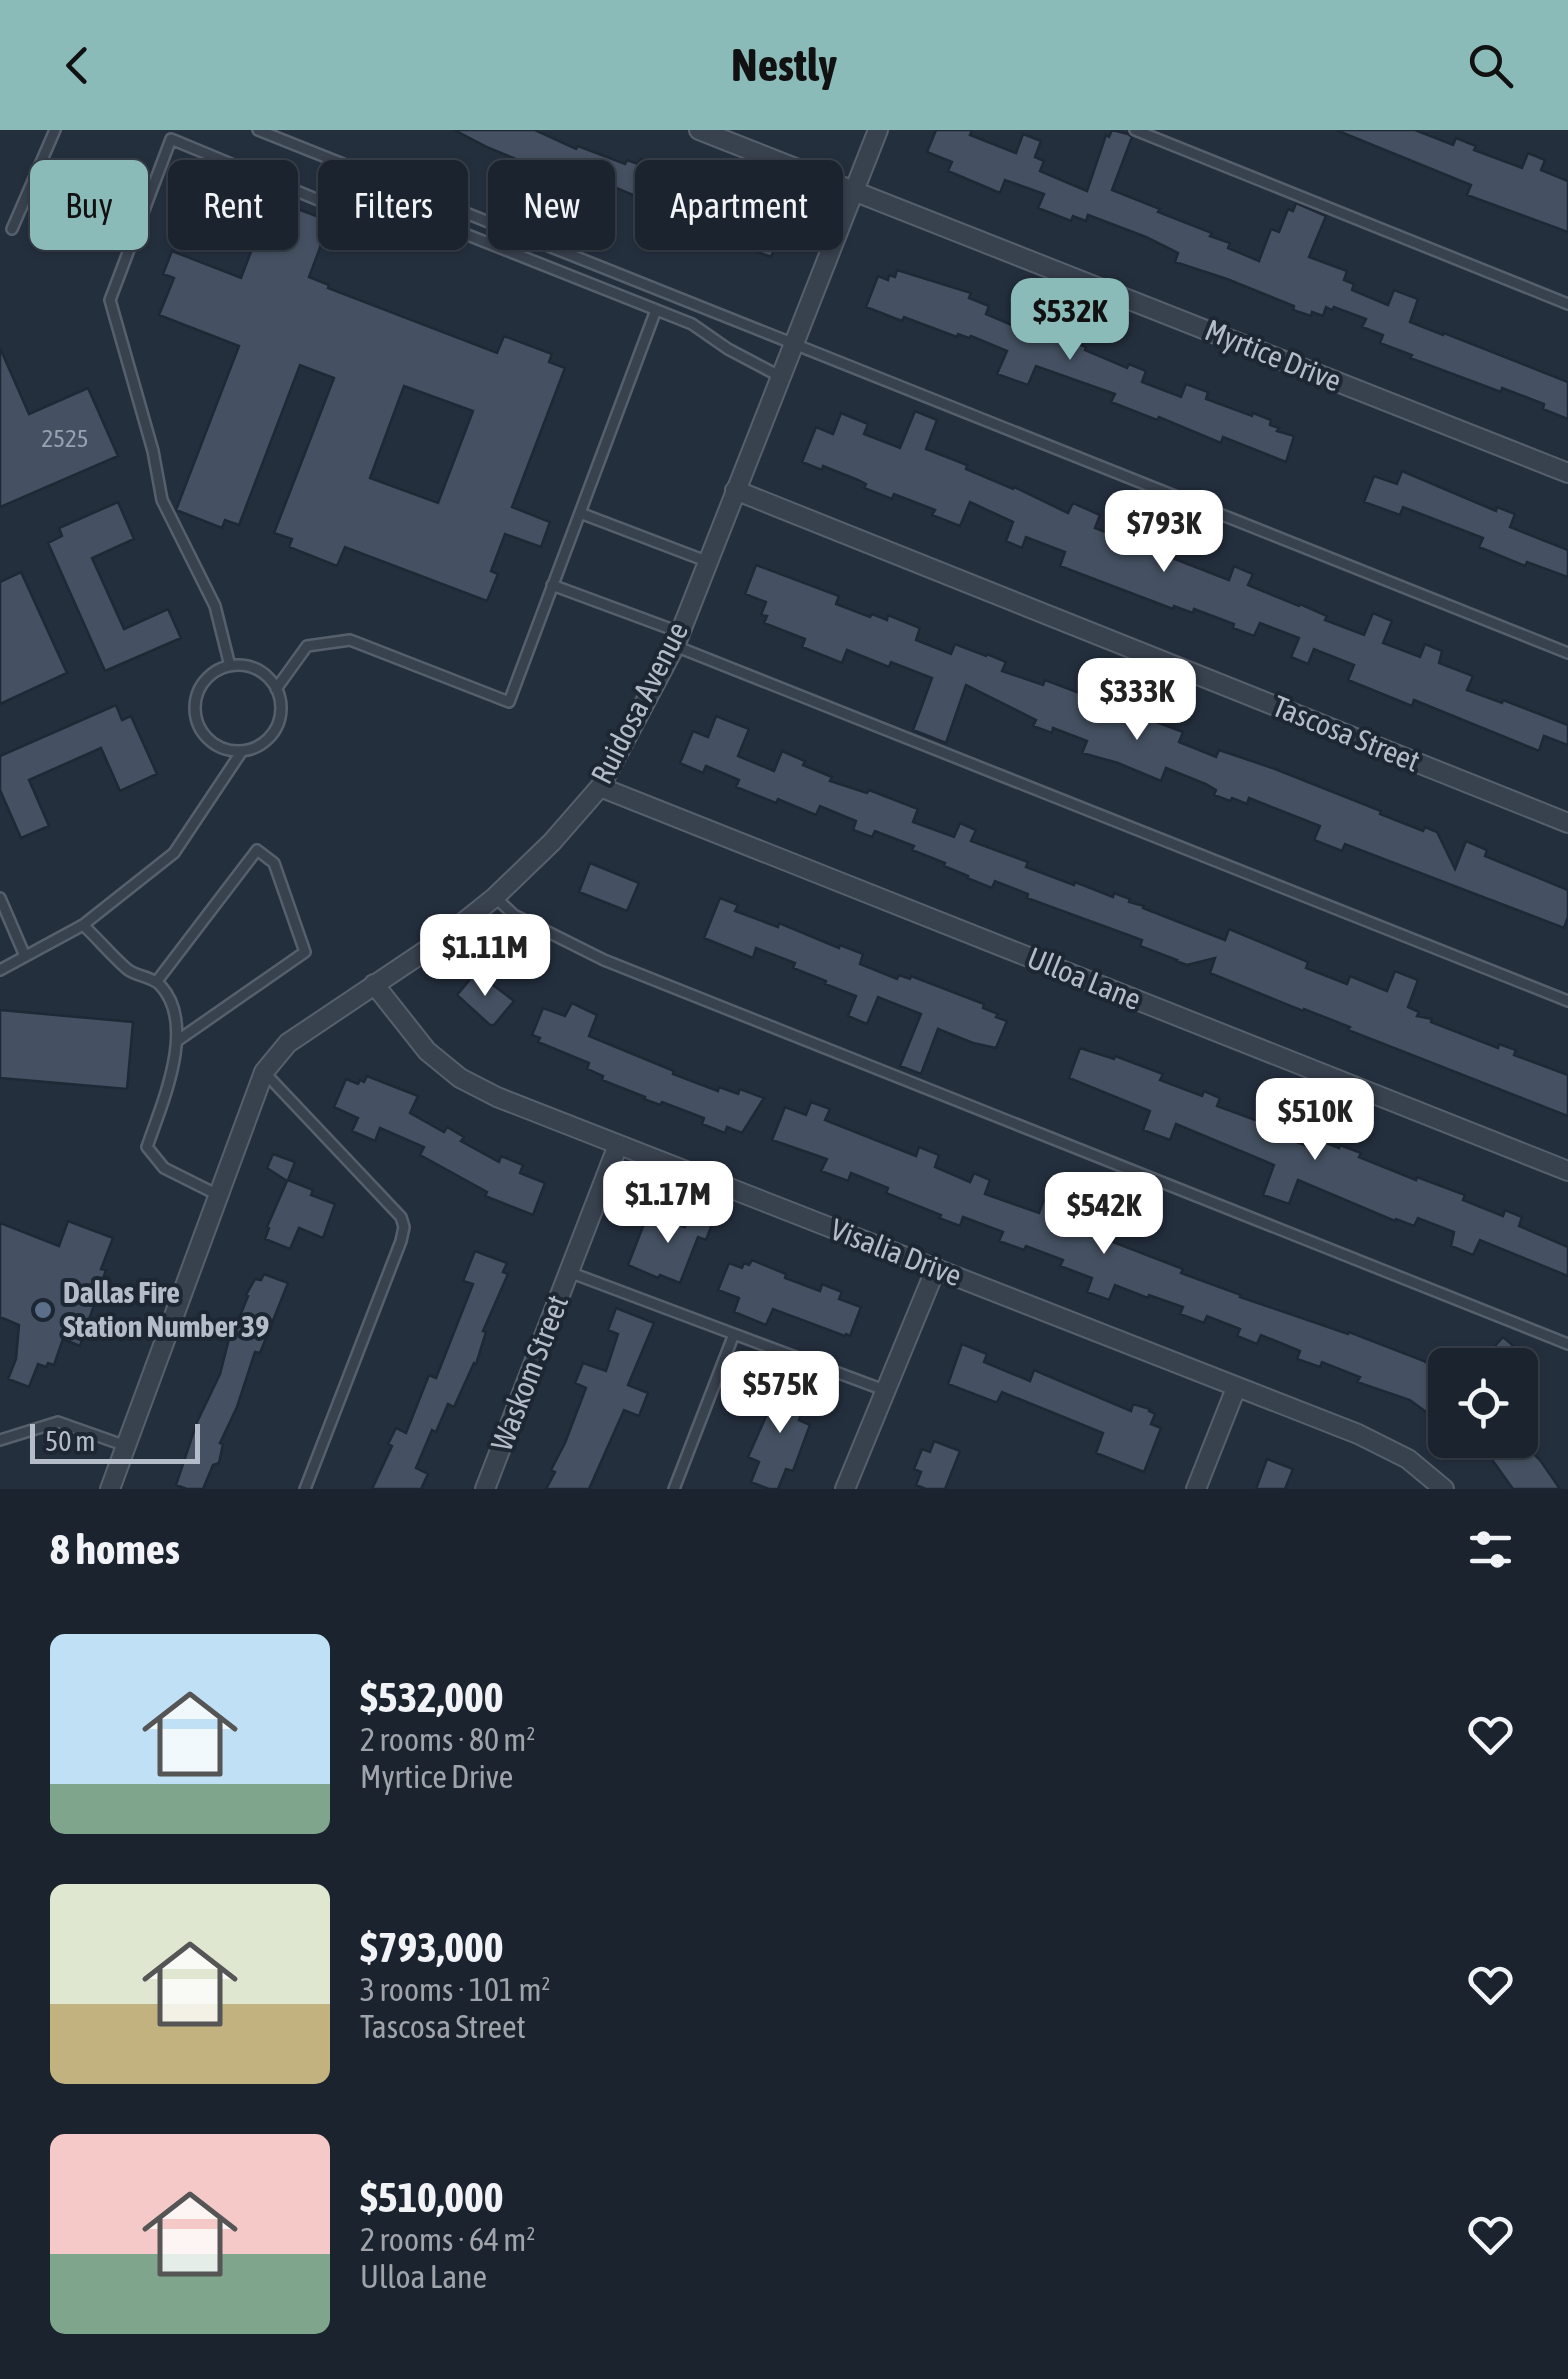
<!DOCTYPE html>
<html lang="en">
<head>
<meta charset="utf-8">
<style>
	:root { --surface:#1b232e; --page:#242b36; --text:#f1f3f6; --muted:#a0a4aa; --line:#39404a; --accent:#8bbbb9 }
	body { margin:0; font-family:"Asap Condensed",sans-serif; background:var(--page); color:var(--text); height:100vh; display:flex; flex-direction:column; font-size:38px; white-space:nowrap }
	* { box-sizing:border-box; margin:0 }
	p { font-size:32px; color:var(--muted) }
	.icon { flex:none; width:55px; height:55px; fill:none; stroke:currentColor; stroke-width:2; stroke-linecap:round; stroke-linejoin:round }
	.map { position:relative; height:1359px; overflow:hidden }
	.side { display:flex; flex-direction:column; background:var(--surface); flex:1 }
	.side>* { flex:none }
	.top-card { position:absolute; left:30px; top:30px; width:1000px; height:90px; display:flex; gap:20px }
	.tools { position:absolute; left:1428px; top:1218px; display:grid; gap:20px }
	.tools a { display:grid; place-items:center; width:110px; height:110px; border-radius:15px; background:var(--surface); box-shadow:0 2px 8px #0004,0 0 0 2px var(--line); font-size:50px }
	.scale { position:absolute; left:30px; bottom:25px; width:170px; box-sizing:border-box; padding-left:10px; border:5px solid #b4bcc9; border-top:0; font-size:28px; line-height:35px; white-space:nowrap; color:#b4bcc9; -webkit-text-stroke:8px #1d2633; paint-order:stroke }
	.price { position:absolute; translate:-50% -85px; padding:0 22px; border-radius:20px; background:#fff; color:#222; font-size:32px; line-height:65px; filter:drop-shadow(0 2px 5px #0008) }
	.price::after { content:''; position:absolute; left:50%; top:60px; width:30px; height:22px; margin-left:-15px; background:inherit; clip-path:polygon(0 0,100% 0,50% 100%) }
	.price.selected { background:var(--accent); color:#111 }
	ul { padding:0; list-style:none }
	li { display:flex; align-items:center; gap:30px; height:250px; padding:0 50px }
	li span { display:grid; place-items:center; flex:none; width:280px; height:200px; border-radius:15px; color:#555 }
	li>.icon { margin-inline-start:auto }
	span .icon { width:120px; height:120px; fill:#fffc; stroke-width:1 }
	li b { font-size:42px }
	h2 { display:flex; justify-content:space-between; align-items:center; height:120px; padding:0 50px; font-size:42px }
	.chip { padding:0 35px; border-radius:15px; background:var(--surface); box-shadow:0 2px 8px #0004,0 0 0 2px var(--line); font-size:35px; line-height:90px }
	.chip.selected { background:var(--accent); color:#111 }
	header { display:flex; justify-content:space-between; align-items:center; height:130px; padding:0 50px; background:var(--accent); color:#111; font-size:45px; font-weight:700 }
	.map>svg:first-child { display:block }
	.building { fill:#455162; stroke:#1f2835; stroke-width:2.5; fill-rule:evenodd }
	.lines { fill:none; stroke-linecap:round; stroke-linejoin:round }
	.lane-casing { stroke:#565f6c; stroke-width:14 }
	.street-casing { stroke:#565f6c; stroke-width:22 }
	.lane { stroke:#38414e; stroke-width:9 }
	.street { stroke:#38414e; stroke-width:18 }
	.service-dot { fill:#5c6f8a; stroke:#1d2633; stroke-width:4 }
	.labels { text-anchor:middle; stroke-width:8; stroke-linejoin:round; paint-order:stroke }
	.number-label { font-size:25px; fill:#98a1af }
	.street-label { font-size:30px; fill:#b4bcc9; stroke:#1d2633 }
	.poi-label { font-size:30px; font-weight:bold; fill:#b4bcc9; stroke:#1d2633; text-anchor:start }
</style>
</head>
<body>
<header><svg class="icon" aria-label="back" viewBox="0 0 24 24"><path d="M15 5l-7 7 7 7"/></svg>Nestly<svg class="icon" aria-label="search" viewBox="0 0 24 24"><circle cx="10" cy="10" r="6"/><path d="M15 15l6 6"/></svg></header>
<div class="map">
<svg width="1568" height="1359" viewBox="0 0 1568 1359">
	<rect width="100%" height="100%" fill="#242f3e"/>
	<!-- building -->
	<path class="building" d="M454,0h81l41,19 2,-3 47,18 2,-4 11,4 3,-5 16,6 -2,6 11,4 -1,2 44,18 2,-8 17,6 -5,12 30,6v2l13,5 2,6 14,6 -11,27 -26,-10 -1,4 -17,-6 3,-7 -18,-7 -4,10 -14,-5 3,-10 -27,-10 2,-5 -73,-30 -4,11 -106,-44z
		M936,0h36l-2,5 46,18 7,-19 18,7 -6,16 9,4 -4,10 47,20 19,-56 3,2 3,-7 16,4 4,3 -20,53 48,19 -2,3 54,21 -2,3 20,7 -2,5 31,13 12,-32 8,3 9,-23 5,2 3,-8 30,13 -17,41 38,14 -3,9 10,4 -2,6 36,15 6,-15 24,9 -8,23 33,13 1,-2 124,49v37l-25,-10 1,-5 -42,-16 -1,4 -91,-34 2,-3 -32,-12 3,-8 -21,-8 4,-8 -32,-12 -2,3 -6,-3 -3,9 -11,-4 -1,4 -18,-6 1,-4 -67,-27 -52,-17 3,-9 -32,-16 -58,-22 -2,6 -13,-5 -2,5 -33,-13 6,-14 -39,-14 -5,13 -52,-22 4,-9 -25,-10z
		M1336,0h79l38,15 3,-7 20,8 -2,4 48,18 6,-15 17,7 -4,10 27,11v51l-101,-37 4,-10z
		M284,74l46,17 -21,56 20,8 -1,3 169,65 7,-17 48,18 -3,8 16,6 -53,139 38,15 -9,25 -36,-13 -14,37 7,3 -11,27 -142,-54 -8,19 -48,-19 3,-8 -18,-6 60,-155 -34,-13 -61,160 -14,-5 -3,8 -46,-18 63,-164 -80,-31 15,-37 -11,-4 9,-23 69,27 27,-71 13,5zM404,256l69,25 -35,92 -68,-25z
		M897,140l74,23 -2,5 20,8 -3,8 42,18v-9l58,24 -1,3 42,18 2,-4 17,7 -4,11 39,15 5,-13 22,8 -2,7 46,17 1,-3 18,7 -1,5 9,3 -2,3 17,5 -8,26 -63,-25 -2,6 -62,-26 -2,3 -46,-18 4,-8 -79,-28 -8,19 -31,-11 10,-23 -36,-15 -2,2 -11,-4 -1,3 -53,-20 -2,4 -36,-14 12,-31 10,4 1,-5 6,2z
		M0,218l29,66 59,-26 30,68 -118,51z
		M915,281l22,9 -11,29 41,16 -1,4 47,20 1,-2 54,26 5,-10 27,12 -5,13 134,52 5,-14 19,8 -5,11 51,21 1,-2 27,12 -2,4 39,15 9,-22 19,8 -9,22 37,14 5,-13 17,7 -3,12 34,13 -6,14 35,13 1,-3 65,25v20l-24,-9 -5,15 -125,-51 -2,6 -64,-26 6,-15 -40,-16 -6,15 -17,-7 8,-19 -39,-15 -6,13 -21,-8 1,-4 -40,-15 -1,4 -19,-7 -1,3 -113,-43 5,-14 -39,-15 -4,11 -16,-7 7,-19 -43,-20 -10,24 -28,-11 3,-5 -41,-16 -2,5 -28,-11 2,-4 -8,-4 -35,-14 -1,4 -20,-8 14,-35 17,7 8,-21 27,11 -4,10 36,14z
		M1402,341l94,40 1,-4 18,7 -5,13 58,23v27l-41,-15 -2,4 -46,-19 4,-9 -80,-31 -3,8 -36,-13 10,-26 23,8z
		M118,372l16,37 -42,19 32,71 44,-20 13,29 -76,33 -57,-128 14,-7 -3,-8z
		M756,435l83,31 -3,8 34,13 2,-3 15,6 1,-5 32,13 -4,12 35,14 4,-10 31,12 1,-2 19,8 -4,9 41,14 2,-5 138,52 -4,10 37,15 3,-7 56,19 106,42 -1,3 43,17 2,-4 12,5 18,37 11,-28 21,9 -2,6 83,34v27l-4,11 -219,-84 -3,7 -28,-11 6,-14 -71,-28 -2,6 -15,-6 -2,3 -16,-6 2,-5 -10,-6 -40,-16 -5,13 -43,-18 -36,-10 5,-12 -34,-13 -1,5 -19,-7 3,-6 -70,-35 -20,58 -33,-13 19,-52 -41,-16 -2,5 -42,-17 -5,13 -40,-16 3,-8 -41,-16 3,-7 -6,-1 5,-13 -21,-8z
		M21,442l46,101 -67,31v-122z
		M116,575l6,15 9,-4 26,58 -37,17 -19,-43 -72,32 20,46 -28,12 -21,-48v-34z
		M716,586l33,13 -11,27 36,15 8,-20 23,10 -2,4 29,12 -2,4 37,12 2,-3 49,19 -5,13 41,15 6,-14 16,7 -5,11 57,21 -2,5 48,18 1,-3 38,15 1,-4 16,6 -1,3 15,4 -1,2 82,32 4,-11 79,33 -2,6 41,16 3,-8 37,15 8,-20 23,9 -10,27 11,5 -2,4 15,3 -1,3 67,26 1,-4 17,6 -2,5 54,20v41l-220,-86 2,-3 -46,-18 -1,2 -93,-38 5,-15 -28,7 -11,-4 1,-1 -37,-14 2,-6 -115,-42 1,-4 -33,-13 -3,7 -25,-10 1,-2 -24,-10 1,-3 -33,-13 2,-4 -39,-15 -3,6 -19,-7 3,-9 -36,-15 -4,9 -38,-16 -2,4 -40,-16 3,-7 -33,-14 -3,7 -23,-10 13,-32 15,6z
		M590,733l49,20 -12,28 -48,-19z
		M720,768l18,7 -3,6 43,16 1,-4 60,25 1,-3 23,9 -3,10 37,15 2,-4 11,4 1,-3 73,28 -1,4 15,6 -2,3 11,4 -11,27 -23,-5 -35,-14 -17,45 -21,-8 21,-52 -43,-17 -11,27 -19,-8 8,-20 -31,-12 1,-3 -33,-13 2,-5 -39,-15 -3,10 -49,-20z
		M476,842l38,29 -20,24h-4l-33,-30z
		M572,873l25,12 -8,21 85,35 -1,3 45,17 1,-4 19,7 2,-5 24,9 -22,35 -15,-6 -2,6 -23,-9 2,-6 -42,-16 -2,3 -16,-6 1,-2 -43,-17 1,-4 -16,-7 2,-6 -51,-21 2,-4 -8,-3 11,-27 22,8z
		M0,880l133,12 -6,67 -127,-11z
		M1080,918l34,11 1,-3 48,18 -3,6 42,16 2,-5 16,7 -3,8 46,17 3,-8 19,7 -4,14 39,15 4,-9 15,6 1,-3 21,8 -2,4 57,23 1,-3 48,18 -2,5 40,16 2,-6 17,7 -3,9 49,21v29l-88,-36 -7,15 -22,-9 3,-14 -36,-14 -4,8 -18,-7 -1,2 -97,-41 -9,24 -26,-9 11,-30 -98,-41 -6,16 -27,-10 7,-19 -81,-33z
		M367,946l51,20 -8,17 34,19 3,-5 17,10 -3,4 38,21 2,-6 22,9 -3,8 25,10 -12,32 -48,-19 2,-4 -67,-37 4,-8 -44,-19 -5,13 -23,-10 6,-13 -24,-11 12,-28 12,5 2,-4 4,2z
		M811,972l19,7 -5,11 91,36 3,-9 20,8 -4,12 35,15 4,-9 16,7 -5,14 54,19 5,-13 18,6 -4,9 57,22 -2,5 70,27 -2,4 60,22 -1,2 108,37 1,-2 75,29 21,15v50l-35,-26 -53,-18 3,-5 -38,-15 -2,5 -23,-8 3,-8 -39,-16 -4,9 -20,-8 3,-7 -33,-13 -3,7 -24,-9 3,-7 -34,-12 -1,3 -33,-13 -6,15 -22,-8 5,-14 -32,-12 3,-6 -37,-14 -2,4 -25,-9 4,-9 -40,-15 -3,9 -21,-8 2,-3 -55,-22 2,-5 -37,-15 -3,8 -27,-10 6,-12 -55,-19 13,-33 21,8z
		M273,1024l22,8 -7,18 25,10 -2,5 24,9 -12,34 -24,-10 -9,21 -25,-10 4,-11 -2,-1 20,-46 -20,-13z
		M690,1083l23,9 -7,18 -8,-3 -18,46 -20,-8 -2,3 -30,-13 19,-49 38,11z
		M68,1091l45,17 -12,31 5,1 -26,76 -17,-7 -9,26 -6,-2 -2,4 -8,-3 -9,23 -21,-8 8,-20 3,-34 -19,-8v-94l59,23z
		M475,1121l32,12 -4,9 5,2 -25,57 3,1 -10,32 -2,-1 -20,44 -6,-3 -12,28 -4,-2 -16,38 12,6 -7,15h-49l20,-43 -4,-2 8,-16 10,5 23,-58 7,3 37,-94 -10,-3z
		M752,1130l34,14 -1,4 35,13 2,-7 20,8 -3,7 22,8 -11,29 -4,-2 -1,2 -72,-27 -7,16 -32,-13 5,-14 -21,-8 11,-27 13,5 2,-5 5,2z
		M264,1144l24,9 -28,70 -5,-1 -18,55 -17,36 3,1 -4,19 -6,2 -10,24h-16l-11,-4 21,-63 23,-48 12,-47 3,1 13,-32 -2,-1 9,-16 6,1z
		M616,1178l38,15 -26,62 20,8 -9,23 -15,-6 -35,79h-43l9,-17 -4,-2 14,-27 21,-55 -11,-5 8,-20 23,8 12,-37 -10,-4z
		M1503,1207l33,28h-58z
		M962,1214l25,10 -3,8 46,19 4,-11 97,41 2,-7 17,5 -1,2 6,3 -4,10 10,4 -17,44 -48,-19 7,-20 -101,-41 -5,10h-2l-47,-18z
		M783,1248l22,8 -5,13 6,2 -7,19 11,5 -17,46 -7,-2 -8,20h-9l-18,-7 8,-20 -11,-5z
		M1478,1310h41l21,20 20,29h-47z
		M934,1311l26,10 -15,38h-19l-10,-4 5,-13 -7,-3 8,-20 8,3z
		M1267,1329l26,10 -8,20h-29z"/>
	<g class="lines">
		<!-- lane casing -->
		<g class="lane-casing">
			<path id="lane" d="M258,0l1310,523
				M1135,0l433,174
				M12,99l43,-99
				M580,383l126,48
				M552,455l127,47
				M675,516l893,355
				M195 578a43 43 0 1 1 86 0a43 43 0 1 1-86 0Z
				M230,536l-15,-60 -53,-106 -9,-49 -43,-151 61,-161 198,82 8,-22 315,125 36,25 53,28
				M276,559l31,-43 43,-6 159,62 147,-392
				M495,767l19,18 90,45 964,384
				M0,768l25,58
				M0,840l83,-45
				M157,851l100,-131 17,13 31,89 -128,89
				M264,942l137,145 3,10 -3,14 -96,248
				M218,1065l-54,-27 -17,-21c15,-44 50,-121 14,-161 -9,-10 -24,-9 -34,-17 -15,-13 -29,-30 -44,-44l91,-72 68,-102
				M569,1142l165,62
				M0,1310l58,-18 68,24
				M674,1359l60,-155 150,56"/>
		</g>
		<!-- street casing -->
		<g class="street-casing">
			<path id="street" d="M699,0l869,343
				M735,360l833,333
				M600,657l968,384
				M374,854l53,67 33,27 37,19 861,337 50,25 36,30
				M110,1359l154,-417 24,-29 152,-102 55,-44 57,-55 48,-55 75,-141 203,-516
				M485,1359l133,-344
				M845,1359l91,-221
				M1196,1359l40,-101"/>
		</g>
		<!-- lane -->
		<use href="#lane" class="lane"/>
		<!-- street -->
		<use href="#street" class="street"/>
	</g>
	<!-- markers -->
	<circle class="service-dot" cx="43" cy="1180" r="10"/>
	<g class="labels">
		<!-- number labels -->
		<g class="number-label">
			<text x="65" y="317">2525</text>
		</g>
		<!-- street labels -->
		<g class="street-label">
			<text transform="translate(1273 226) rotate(22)" y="10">Myrtice Drive</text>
			<text transform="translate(640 573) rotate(-63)" y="10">Ruidosa Avenue</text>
			<text transform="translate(1346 604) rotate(22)" y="10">Tascosa Street</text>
			<text transform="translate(1084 849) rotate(22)" y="10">Ulloa Lane</text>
			<text transform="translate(896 1123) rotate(21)" y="10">Visalia Drive</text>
			<text transform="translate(530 1243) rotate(-69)" y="10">Waskom Street</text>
		</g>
		<!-- poi labels -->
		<g class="poi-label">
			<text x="63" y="1173">Dallas Fire<tspan x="63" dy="34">Station Number 39</tspan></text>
		</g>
	</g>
</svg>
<div class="tools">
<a><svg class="icon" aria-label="locate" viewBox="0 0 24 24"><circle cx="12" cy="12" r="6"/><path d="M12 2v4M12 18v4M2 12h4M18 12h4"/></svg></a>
</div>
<div class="scale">50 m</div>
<b class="price selected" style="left:1070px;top:233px">$532K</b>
<b class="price" style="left:1164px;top:445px">$793K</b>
<b class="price" style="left:1137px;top:613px">$333K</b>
<b class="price" style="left:485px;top:869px">$1.11M</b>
<b class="price" style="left:1315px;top:1033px">$510K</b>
<b class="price" style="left:668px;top:1116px">$1.17M</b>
<b class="price" style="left:1104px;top:1127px">$542K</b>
<b class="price" style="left:780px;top:1306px">$575K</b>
<div class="top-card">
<a class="chip selected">Buy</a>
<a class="chip">Rent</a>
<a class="chip">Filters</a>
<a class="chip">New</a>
<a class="chip">Apartment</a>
</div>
</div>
<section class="side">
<h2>8 homes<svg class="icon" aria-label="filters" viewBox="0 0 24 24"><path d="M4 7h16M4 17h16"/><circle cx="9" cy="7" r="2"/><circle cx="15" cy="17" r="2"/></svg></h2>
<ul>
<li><span style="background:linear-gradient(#bfe0f5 75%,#7fa58c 0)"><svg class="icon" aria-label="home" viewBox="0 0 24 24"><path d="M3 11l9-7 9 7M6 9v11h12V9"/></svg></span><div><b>$532,000</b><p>2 rooms · 80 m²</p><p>Myrtice Drive</p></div><svg class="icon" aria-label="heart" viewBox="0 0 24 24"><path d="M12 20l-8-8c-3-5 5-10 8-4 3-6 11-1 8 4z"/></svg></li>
<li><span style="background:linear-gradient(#dfe7d0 60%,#c2b280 0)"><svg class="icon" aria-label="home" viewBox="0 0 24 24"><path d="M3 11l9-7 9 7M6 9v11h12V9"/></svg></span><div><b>$793,000</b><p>3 rooms · 101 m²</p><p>Tascosa Street</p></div><svg class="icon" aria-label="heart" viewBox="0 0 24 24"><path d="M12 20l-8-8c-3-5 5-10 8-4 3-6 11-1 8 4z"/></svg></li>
<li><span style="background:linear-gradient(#f6c9c9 60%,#7fa58c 0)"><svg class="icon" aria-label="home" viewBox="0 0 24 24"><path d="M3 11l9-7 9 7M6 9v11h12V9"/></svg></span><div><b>$510,000</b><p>2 rooms · 64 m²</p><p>Ulloa Lane</p></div><svg class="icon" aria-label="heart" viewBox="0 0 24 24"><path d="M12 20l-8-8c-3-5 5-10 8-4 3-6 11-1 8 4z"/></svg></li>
</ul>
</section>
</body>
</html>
